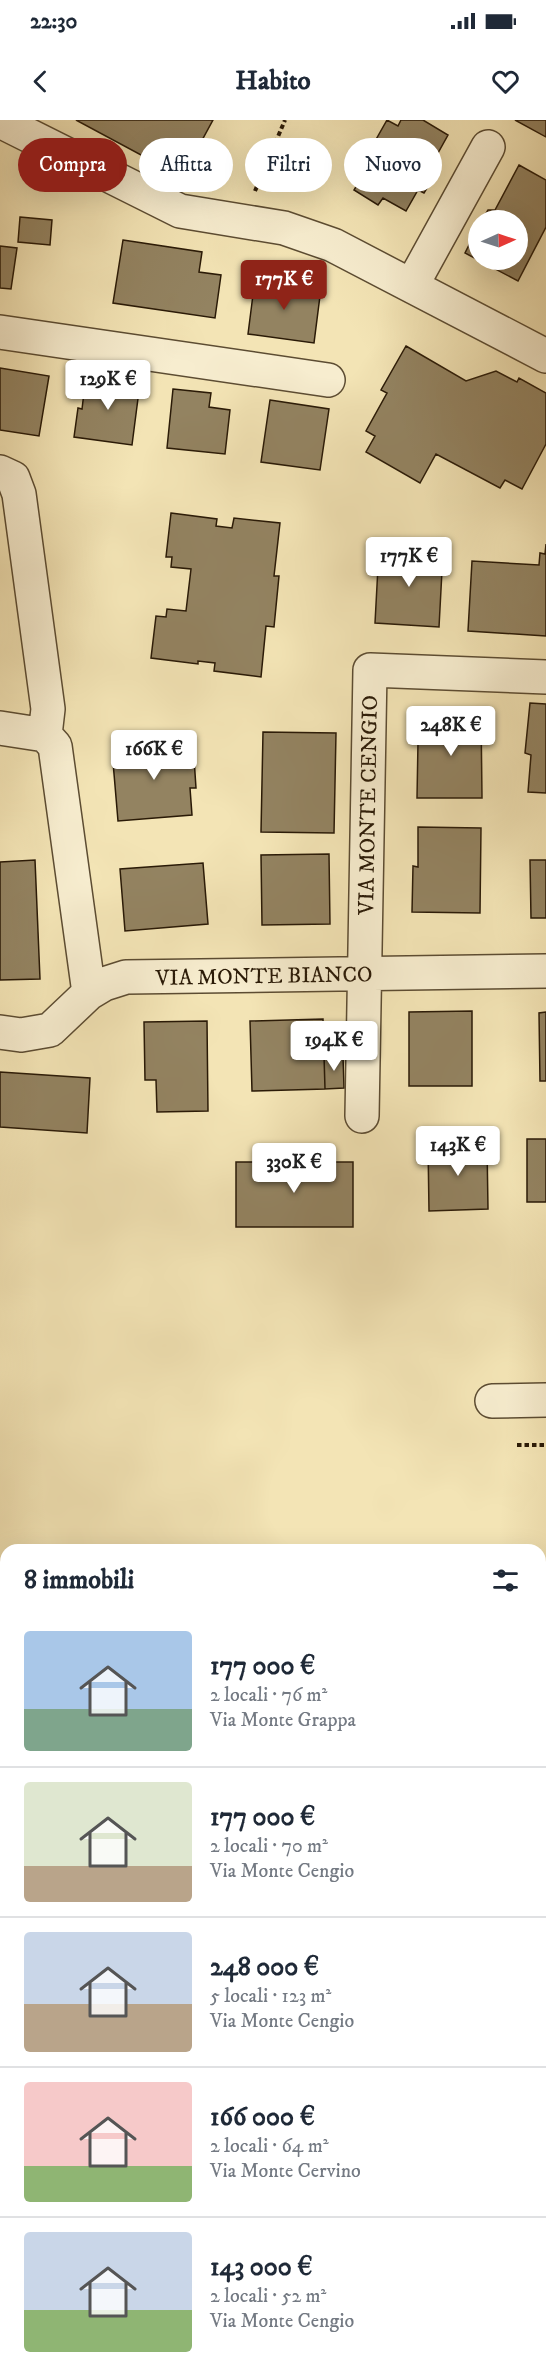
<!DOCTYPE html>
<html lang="it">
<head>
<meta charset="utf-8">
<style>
	:root { --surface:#fff; --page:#f6f6f7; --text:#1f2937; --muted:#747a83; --line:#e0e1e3; --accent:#8f2418 }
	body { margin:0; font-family:"IM FELL DW Pica",serif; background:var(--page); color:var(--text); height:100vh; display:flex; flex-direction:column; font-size:22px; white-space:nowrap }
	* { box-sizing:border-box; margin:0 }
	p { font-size:20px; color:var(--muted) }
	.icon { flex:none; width:33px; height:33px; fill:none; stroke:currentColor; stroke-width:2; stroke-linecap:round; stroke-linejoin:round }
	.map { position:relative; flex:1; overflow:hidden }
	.sheet { position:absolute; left:0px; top:1424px; width:546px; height:836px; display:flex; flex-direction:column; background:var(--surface); border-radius:18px 18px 0 0; box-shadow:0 6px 24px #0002 }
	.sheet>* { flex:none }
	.hud { position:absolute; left:18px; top:18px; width:510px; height:54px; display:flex; gap:12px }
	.needle { width:39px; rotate:87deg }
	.controls { position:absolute; left:468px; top:90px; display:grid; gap:12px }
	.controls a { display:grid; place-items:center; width:60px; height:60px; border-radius:50%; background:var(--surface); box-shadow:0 6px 24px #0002; font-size:30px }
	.price { position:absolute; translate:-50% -51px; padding:0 14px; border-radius:6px; background:#fff; color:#222; font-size:20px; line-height:39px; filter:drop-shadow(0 2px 3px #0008) }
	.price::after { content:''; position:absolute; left:50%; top:36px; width:18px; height:14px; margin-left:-9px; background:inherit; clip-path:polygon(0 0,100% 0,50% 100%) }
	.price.on { background:var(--accent); color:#fff }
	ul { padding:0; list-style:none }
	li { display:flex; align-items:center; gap:18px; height:150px; padding:0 24px }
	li+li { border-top:2px solid var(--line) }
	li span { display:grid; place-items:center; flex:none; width:168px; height:120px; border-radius:6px; color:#555 }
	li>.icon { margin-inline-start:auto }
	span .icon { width:72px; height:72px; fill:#fffc; stroke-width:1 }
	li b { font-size:26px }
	h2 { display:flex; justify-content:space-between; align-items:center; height:72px; padding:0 24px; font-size:26px }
	.chip { padding:0 21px; border-radius:27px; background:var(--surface); box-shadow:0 6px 24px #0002; font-size:21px; line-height:54px }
	.chip.on { background:var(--accent); color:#fff }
	.status { display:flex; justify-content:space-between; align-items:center; height:42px; padding:0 30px; background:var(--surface); direction:ltr }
	.status svg { height:16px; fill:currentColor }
	header { display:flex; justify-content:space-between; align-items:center; height:78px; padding:0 24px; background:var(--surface); font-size:27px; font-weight:700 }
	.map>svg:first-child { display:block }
	.building { fill:#938361; stroke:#2a1a07; stroke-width:1.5 }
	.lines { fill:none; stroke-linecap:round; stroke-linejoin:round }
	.minor-casing { stroke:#5c4c32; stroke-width:36 }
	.path { stroke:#2a1a07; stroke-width:4; stroke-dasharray:4.5 3; stroke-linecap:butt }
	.minor { stroke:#f7edcf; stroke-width:33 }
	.labels { text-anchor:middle; stroke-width:5; stroke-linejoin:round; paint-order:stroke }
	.street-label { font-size:22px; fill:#2a1a07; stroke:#f7edcf }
</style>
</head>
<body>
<div class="status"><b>22:30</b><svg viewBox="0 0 49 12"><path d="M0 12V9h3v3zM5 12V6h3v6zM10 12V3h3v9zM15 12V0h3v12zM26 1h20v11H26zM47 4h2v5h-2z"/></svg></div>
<header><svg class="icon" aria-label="back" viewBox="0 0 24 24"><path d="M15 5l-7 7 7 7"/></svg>Habito<svg class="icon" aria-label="heart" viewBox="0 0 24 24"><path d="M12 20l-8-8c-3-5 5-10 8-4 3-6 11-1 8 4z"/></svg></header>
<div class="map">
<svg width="546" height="2258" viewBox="0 0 546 2258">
	<rect width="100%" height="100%" fill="#f3e4b5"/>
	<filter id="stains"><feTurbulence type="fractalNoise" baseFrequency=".00333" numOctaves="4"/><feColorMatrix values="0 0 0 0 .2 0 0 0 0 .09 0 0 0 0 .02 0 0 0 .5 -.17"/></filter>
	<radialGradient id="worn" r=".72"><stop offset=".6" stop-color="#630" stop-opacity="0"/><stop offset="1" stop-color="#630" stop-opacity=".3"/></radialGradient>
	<!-- building -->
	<path class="building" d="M76,0h137l-31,57z
		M387,0l11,6 3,-6h22l25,15 -20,36 7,4 -11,18 -6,-3 -12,21 -23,-13 -5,7 -24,-15 17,-28 -6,-3z
		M515,0h31v17z
		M519,45l27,15v47l-28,54 -53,-28 13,-26v33h40v-40h-36l6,-10h7z
		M20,97l32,3 -2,25 -32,-3z
		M123,120l79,12 -3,20 22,3 -6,43 -102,-15z
		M0,126l17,2 -6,41 -11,-1z
		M255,159l66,9 -7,55 -66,-9z
		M406,226l60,35 30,-10 21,11 2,-4 27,15v51l-24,45 -17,-9 -5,8 -64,-34 -16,29 -54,-31 9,-16 -9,-5 21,-38 -6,-3z
		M0,248l49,8 -10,60 -39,-6z
		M86,256l54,7 -8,62 -58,-8 4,-29 4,1z
		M173,269l38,4 -2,14 21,3 -5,44 -58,-6z
		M270,280l59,9 -9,61 -59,-8z
		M171,393l46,6 -1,7 16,2 2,-10 46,5 -6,53h5l-5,51 -8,-1 -5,51 -47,-6 1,-8 -17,-2v3l-47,-6 5,-42 10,1 1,-8 19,2 5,-42 -20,-2 1,-10h-6z
		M546,424v92l-78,-5 4,-70 67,4 1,-12 5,1z
		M379,428l64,4 -4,75 -64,-4z
		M530,583l16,1v89l-18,-1 3,-37 -6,-2z
		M443,591h38l1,87h-65l1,-56 4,-2v-20h21z
		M263,612l73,1 -2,100 -73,-1z
		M193,623l3,45h-6l2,27 -74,6 -6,-71z
		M418,707l63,1 -1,85 -68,-1 1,-46 5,1z
		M329,734l1,70 -68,1 -1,-70z
		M35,740l5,119 -40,1v-118z
		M530,740h16v58h-15z
		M203,743l5,61 -83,7 -5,-62z
		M472,891v75h-63v-74z
		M546,892v69h-6l-1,-68z
		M323,899l2,70 -73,2 -2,-70z
		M207,901l1,90 -51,1 -1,-32h-11l-1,-58z
		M324,936h19l1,32 -19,1z
		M0,952l90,6 -3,55 -87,-6z
		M527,1019h19v63h-19z
		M487,1024l1,65 -59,2 -1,-66z
		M236,1042h117v65h-117z
		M546,2013v54l-6,1v-54z
		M6,2021v67h-3l-3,-66z
		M540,2107h6v73h-6z"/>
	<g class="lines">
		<!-- minor casing -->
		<g class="minor-casing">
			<path id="minor" d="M0,1l180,90 104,17 49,17 213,111
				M412,165l76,-138
				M0,212l328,48
				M0,352l13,6 6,16 29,215 -3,26 10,11 34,247
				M0,608l45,7
				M0,912l21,3 29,-5 39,-37 15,-9 22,-7 420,-6
				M362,996l8,-446 176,7
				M492,1281l54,-1
				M540,1611l6,1
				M540,1676l6,-1
				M540,1956h6
				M0,1970h6
				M540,2234h6
				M4,2258l113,-5"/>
		</g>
		<!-- path -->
		<path class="path" d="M255,71l30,-71
			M517,1325h29"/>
		<!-- minor -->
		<use href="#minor" class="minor"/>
	</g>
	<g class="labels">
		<!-- street labels -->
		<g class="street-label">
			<text transform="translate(367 685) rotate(-89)" y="8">VIA MONTE CENGIO</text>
			<text transform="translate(264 855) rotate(-1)" y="8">VIA MONTE BIANCO</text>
		</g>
	</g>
	<rect width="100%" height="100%" filter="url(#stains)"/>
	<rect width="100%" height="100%" fill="url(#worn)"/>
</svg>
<div class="controls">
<a><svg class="needle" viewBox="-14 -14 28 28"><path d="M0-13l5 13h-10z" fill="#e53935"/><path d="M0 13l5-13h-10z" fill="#747a83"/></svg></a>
</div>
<b class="price on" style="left:284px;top:191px">177K €</b>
<b class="price" style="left:108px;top:291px">129K €</b>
<b class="price" style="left:409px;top:468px">177K €</b>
<b class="price" style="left:451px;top:637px">248K €</b>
<b class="price" style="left:154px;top:661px">166K €</b>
<b class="price" style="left:334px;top:952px">194K €</b>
<b class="price" style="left:458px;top:1057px">143K €</b>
<b class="price" style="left:294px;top:1074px">330K €</b>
<div class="hud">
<a class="chip on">Compra</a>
<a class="chip">Affitta</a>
<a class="chip">Filtri</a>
<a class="chip">Nuovo</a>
</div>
<section class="sheet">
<h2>8 immobili<svg class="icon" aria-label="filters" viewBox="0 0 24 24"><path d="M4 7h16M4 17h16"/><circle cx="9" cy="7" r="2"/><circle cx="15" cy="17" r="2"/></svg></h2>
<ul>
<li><span style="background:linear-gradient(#a9c7e8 65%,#7fa58c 0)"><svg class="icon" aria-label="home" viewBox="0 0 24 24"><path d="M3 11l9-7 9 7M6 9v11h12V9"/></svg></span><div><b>177 000 €</b><p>2 locali · 76 m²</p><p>Via Monte Grappa</p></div></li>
<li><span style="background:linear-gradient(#dfe7d0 70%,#b9a48a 0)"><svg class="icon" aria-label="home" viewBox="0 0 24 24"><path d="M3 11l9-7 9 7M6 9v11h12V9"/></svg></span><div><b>177 000 €</b><p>2 locali · 70 m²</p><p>Via Monte Cengio</p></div></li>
<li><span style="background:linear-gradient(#c9d6e8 60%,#b9a48a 0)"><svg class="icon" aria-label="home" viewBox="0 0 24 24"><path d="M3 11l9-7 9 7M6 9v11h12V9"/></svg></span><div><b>248 000 €</b><p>5 locali · 123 m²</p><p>Via Monte Cengio</p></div></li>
<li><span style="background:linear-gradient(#f6c9c9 70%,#8fb573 0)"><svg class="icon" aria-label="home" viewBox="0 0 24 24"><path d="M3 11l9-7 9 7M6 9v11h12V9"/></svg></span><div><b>166 000 €</b><p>2 locali · 64 m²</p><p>Via Monte Cervino</p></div></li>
<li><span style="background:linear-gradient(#c9d6e8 65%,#8fb573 0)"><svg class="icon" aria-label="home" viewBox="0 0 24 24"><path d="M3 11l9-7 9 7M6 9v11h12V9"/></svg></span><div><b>143 000 €</b><p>2 locali · 52 m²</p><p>Via Monte Cengio</p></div></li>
</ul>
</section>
</div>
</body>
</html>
